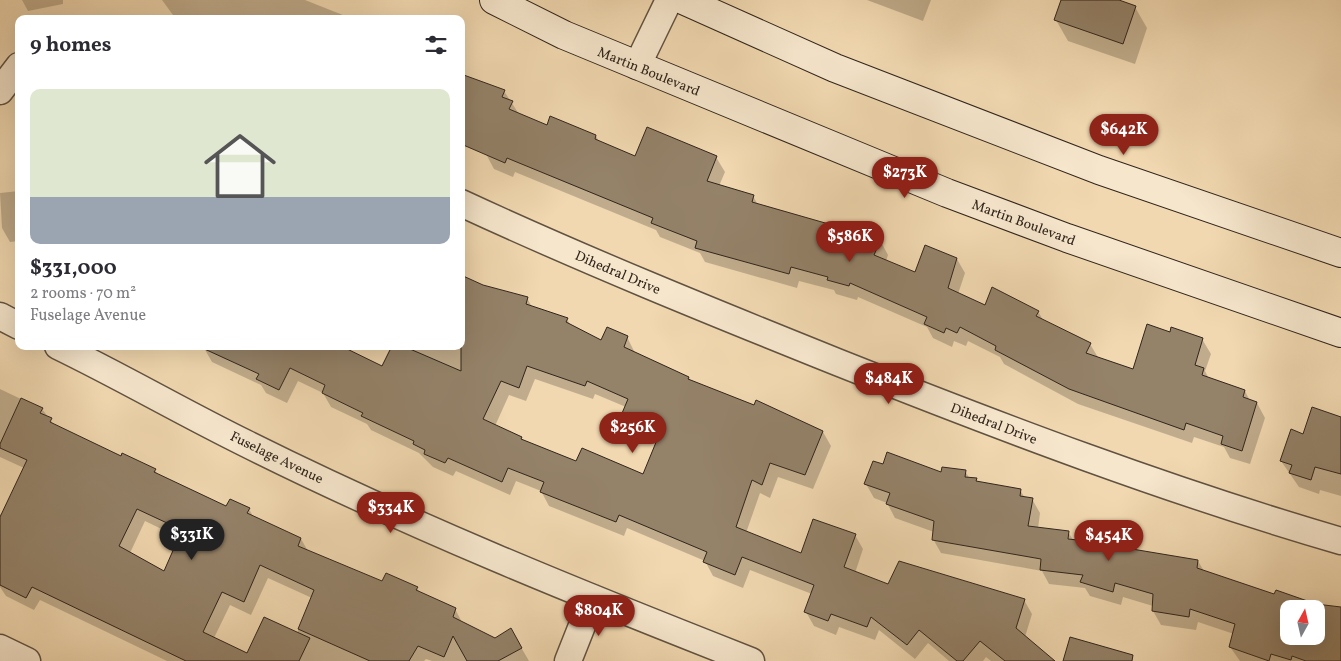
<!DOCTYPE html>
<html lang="en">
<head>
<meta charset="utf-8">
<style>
	:root { --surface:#fff; --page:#f2f2f3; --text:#2b2b33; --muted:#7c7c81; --accent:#8f2418 }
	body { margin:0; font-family:Vollkorn,serif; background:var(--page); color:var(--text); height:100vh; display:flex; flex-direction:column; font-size:19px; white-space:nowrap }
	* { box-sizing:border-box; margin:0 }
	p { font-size:16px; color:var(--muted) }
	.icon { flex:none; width:28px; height:28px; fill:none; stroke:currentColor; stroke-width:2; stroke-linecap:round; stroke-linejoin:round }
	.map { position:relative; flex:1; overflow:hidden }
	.drawer { position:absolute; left:15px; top:15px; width:450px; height:335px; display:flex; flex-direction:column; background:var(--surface); border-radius:10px; box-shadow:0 5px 20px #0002 }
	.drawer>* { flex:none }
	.needle { width:32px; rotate:8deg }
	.tools { position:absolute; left:1280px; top:600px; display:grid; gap:10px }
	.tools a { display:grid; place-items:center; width:45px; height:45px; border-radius:10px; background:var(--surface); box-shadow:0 5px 20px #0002; font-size:25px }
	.price { position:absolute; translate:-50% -42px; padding:0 11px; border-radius:18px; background:var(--accent); color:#fff; font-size:16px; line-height:32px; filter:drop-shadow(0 1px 2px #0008) }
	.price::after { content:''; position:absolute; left:50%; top:30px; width:15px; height:11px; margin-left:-8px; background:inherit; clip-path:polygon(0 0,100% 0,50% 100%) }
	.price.current { background:#222; color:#fff }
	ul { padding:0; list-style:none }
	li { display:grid; align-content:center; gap:10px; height:265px; padding:0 15px }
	li span { display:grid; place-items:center; height:155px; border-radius:10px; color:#555 }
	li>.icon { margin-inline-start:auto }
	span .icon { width:90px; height:90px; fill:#fffc; stroke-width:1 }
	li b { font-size:21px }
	h2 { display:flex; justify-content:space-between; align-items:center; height:60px; padding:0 15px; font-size:21px }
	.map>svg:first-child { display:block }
	.shadow { fill:#0003; fill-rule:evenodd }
	.building { fill:#948269; stroke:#30251c; fill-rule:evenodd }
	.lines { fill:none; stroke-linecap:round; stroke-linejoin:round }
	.street-casing { stroke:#605241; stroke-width:29 }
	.secondary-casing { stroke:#30251c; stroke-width:30 }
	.street { stroke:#f6e6cc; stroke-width:26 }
	.secondary { stroke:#f6e6cc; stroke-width:28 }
	.labels { text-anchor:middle; stroke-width:5; stroke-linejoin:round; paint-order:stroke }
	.street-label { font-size:14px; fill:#30251c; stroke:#f6e6cc }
</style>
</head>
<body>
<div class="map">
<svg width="1341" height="661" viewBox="0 0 1341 661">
	<rect width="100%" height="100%" fill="#f1d8b0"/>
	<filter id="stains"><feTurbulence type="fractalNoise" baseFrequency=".004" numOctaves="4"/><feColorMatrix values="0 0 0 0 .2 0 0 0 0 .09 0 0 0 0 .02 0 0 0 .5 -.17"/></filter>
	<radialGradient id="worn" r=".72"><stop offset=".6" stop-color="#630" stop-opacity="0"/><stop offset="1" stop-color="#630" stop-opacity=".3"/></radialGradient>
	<!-- shadow -->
	<path class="shadow" d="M22,0h41v4l-35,7z
		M162,0h143l48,19h-170l-10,-4z
		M867,0h64l-8,21z
		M1063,0h52l20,7 12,21 -12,36 -67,-23 -12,-21z
		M504,91l15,23 28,12 49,10 3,6 37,15h80l9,15 -6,14 34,10 5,9 122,35 8,15 -2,6 30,13 41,-15 8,14 -7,21 28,13 52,4 6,11 46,22 9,15 35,11 36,-37 32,6 9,15 -6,17 4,8 36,12 5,10 7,2 8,15 -15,46 -20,-6 -6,-11 -30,-10 -2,6 -114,-39 -74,-40 -4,-7 -32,-16 -2,5 -12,-5 -2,6 -19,-9 -6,-11 -69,-30 -1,3 -21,-6 -2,-4 -35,-9 -2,7 -92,-26 -5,-9 -40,-16 -4,-7 -141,-58 -2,5 -19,-8 -8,-15 -25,-10z
		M19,191v50l-9,1 -8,-14 -2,-35z
		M482,286l45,12 5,9 35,12 4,7 31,15 25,-4 8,16 54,25 2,3 132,51 8,14 -18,43 -35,-12 -8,21 -10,-5 -14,40 55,21 54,-19 8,14 -8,24 34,13 135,14 8,14 -7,23 28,24h-62l-5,-4 -3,4h-34l-21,-18 -13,16 -36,-29 -4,10 -36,-13 -3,8 -22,-9 -8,-14 6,-18 -62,-24 -7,18 -30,-12 -8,-15 -78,-33 -3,8 -75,-30 -8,-15 -25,-10 -6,14 -54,-24 -3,5 -20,-9 -14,-14 -48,-23 -4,-6 -36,-17 -8,-14 -25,-12 -11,22 -21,-10 -5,-8 -49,-23 -8,-14 177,19 10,-21h70zM535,379l58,20 2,-5 31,13 -5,11 8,14 28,12 -13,32 -67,-13 -54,-22 -2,-3 -26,-12 14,-31 17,6z
		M0,389l42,20 13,17 66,32 34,12 3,5 68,33 23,1 5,9 47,21 7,12 74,32 35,5 3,5 35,16 8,15 32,15 16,-9 18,31h-97l-6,-2 -2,2h-257l-127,-61 -6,10 -28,-14 -6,-9v-73l2,1 22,-47 -24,-11zM145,521l35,17 -16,35 -34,-20zM268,578l44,20 -15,35 -49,22 -34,-17 16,-33 21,10z
		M1341,428v68l-21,-6 -1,4 -20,-7 -18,-26 23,-26z
		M884,466l58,7 23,-2 5,8 6,1 2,3 42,7 5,8 7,1 8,14 -2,16 30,3 6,9 33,4 20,-2 4,7 67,11 6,10 71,25 66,12v53h-101l-10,-14 4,-13 -36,-12 -2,8 -35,-5 -8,-14v-5l-30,-9 -2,8 -31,-9 -5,-8 -36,-4 -7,-13 -101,-18 -8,-14 1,-7 -39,-14 -8,-15 -13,-5 -8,-14zM1289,609h27v27h-27z"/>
	<!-- building -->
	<path class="building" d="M1061,0h58l17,6 -13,38 -69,-24z
		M461,74l44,16 -3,7 11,4 -4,8 38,16 3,-9 46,19 -1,4 40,17 12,-29 70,29 -10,25 47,14 -2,7 129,37 -7,16 41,17 10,-27 32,13 -9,30 37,17 7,-18 47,24 -3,5 55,27 -5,10 47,16 14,-45 23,8 1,-5 32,11 -8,27 9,3 -2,7 43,15 -2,7 14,5 -15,49 -21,-7 2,-8 -37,-13 -2,7 -115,-41 -74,-39 1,-4 -36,-19 -3,6 -11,-5 -2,5 -20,-9 3,-7 -77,-34 -1,3 -22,-6 1,-3 -37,-10 -2,7 -94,-26 2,-7 -46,-18 2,-5 -146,-60 -2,5 -44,-19z
		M461,275l22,10 45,12 -2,7 42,14 -2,4 35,18 6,-13 21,9 -4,11 65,30 -1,2 66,26 2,-5 67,31 -18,44 -35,-12 -8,22 -10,-5 -16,47 65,26 12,-34 43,15 -12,33 44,17 11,-23 126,38 -9,29 39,33h-50l-25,-20 -17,20h-6l-38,-31 -12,15 -36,-28 -4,10 -36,-13 -3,7 -24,-9 10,-27 -72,-28 -7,18 -32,-13 4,-10 -88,-37 -3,7 -76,-30 4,-10 -36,-14 -6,14 -54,-24 -3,5 -21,-9 1,-4 -12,-6 1,-3 -53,-25 2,-3 -41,-20 3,-8 -35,-17 -11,22 -23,-11 3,-5 -61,-28h143l41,20 10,-20h11l58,25zM527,366l58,20 2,-5 41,18 -8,19 39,17 -16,39 -61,-26 -6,13 -55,-22 1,-2 -39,-18 18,-38 18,7z
		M21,398l22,10 -3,5 12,5 -2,4 71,34 1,-3 34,16 -2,3 72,34 4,-7 20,9 -3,5 54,25 -3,8 84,35 4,-8 32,14 -2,3 40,18 -3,9 42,21 16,-10 11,20 -24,13h-31l-14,-25 -9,21 -26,-11 -9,15h-39l-72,-32 16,-39 -54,-25 -16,37 -22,-10 -19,40 44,21 17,-36 46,21 -11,23h-113l-154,-74 -6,11 -26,-13v-68l27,-57 -27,-12v-4zM137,509l45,21 -18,41 -45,-25z
		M1312,407l29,10v57l-26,-7 -4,13 -22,-7 3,-8 -12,-4 11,-32 12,5z
		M887,452l54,20 1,-5 24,3 -1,7 12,1 -1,3 45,8 -1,7 13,2 -5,28 41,5 -1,8 38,4 2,-7 20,6 -2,6 72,12 -1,8 77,26 2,-4 40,14 25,3v54h-35l-14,-5 -1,4 -20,-6 -2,7 -40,-14 6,-23 -45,-15 -1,8 -37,-6 1,-17 -38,-11 -2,9 -33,-10 3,-7 -43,-5 1,-11 -109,-19 2,-19 -48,-17 4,-11 -26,-9 9,-23 10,3zM1289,609h27v27h-27z
		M1070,637l63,18 -1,6h-69z"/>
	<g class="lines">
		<!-- street casing -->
		<g class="street-casing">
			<path id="street" d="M637,66l32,-66
				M0,91l19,-25
				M461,203c123,57 249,108 376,159 166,66 332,129 504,179
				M0,316l19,10
				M58,346c64,31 124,66 187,97 164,82 335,151 506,218
				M0,648l27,13
				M568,661l25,-63"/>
		</g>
		<!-- secondary casing -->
		<g class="secondary-casing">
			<path id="secondary" d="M494,0l70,35 383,158 120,45 274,95
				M683,0l152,68 264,102 242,83"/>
		</g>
		<!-- street -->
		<use href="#street" class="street"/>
		<!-- secondary -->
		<use href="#secondary" class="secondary"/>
	</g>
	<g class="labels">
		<!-- street labels -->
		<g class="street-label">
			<text transform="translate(649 71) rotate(22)" y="5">Martin Boulevard</text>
			<text transform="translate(1024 222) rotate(20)" y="5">Martin Boulevard</text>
			<text transform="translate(618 272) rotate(23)" y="5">Dihedral Drive</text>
			<text transform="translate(994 423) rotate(21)" y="5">Dihedral Drive</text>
			<text transform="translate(277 457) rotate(26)" y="5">Fuselage Avenue</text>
		</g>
	</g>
	<rect width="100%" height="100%" filter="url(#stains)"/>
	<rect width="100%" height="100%" fill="url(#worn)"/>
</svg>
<div class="tools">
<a><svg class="needle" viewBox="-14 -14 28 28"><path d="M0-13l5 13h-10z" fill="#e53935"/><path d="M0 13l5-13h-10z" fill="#7c7c81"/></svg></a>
</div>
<b class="price" style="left:1124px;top:156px">$642K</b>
<b class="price" style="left:905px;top:199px">$273K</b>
<b class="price" style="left:850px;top:263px">$586K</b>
<b class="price" style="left:889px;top:405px">$484K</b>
<b class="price" style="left:633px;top:454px">$256K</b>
<b class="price" style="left:391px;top:534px">$334K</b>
<b class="price current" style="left:192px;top:561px">$331K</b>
<b class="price" style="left:1109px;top:562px">$454K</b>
<b class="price" style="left:599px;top:637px">$804K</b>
<section class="drawer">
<h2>9 homes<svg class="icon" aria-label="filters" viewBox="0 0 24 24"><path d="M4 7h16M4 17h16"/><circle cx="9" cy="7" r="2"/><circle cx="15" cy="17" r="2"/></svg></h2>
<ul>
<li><span style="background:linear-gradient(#dfe7d0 70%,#9aa5b1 0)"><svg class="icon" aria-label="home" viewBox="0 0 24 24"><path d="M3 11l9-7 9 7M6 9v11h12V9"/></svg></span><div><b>$331,000</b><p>2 rooms · 70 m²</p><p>Fuselage Avenue</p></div></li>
</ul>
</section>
</div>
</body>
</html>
